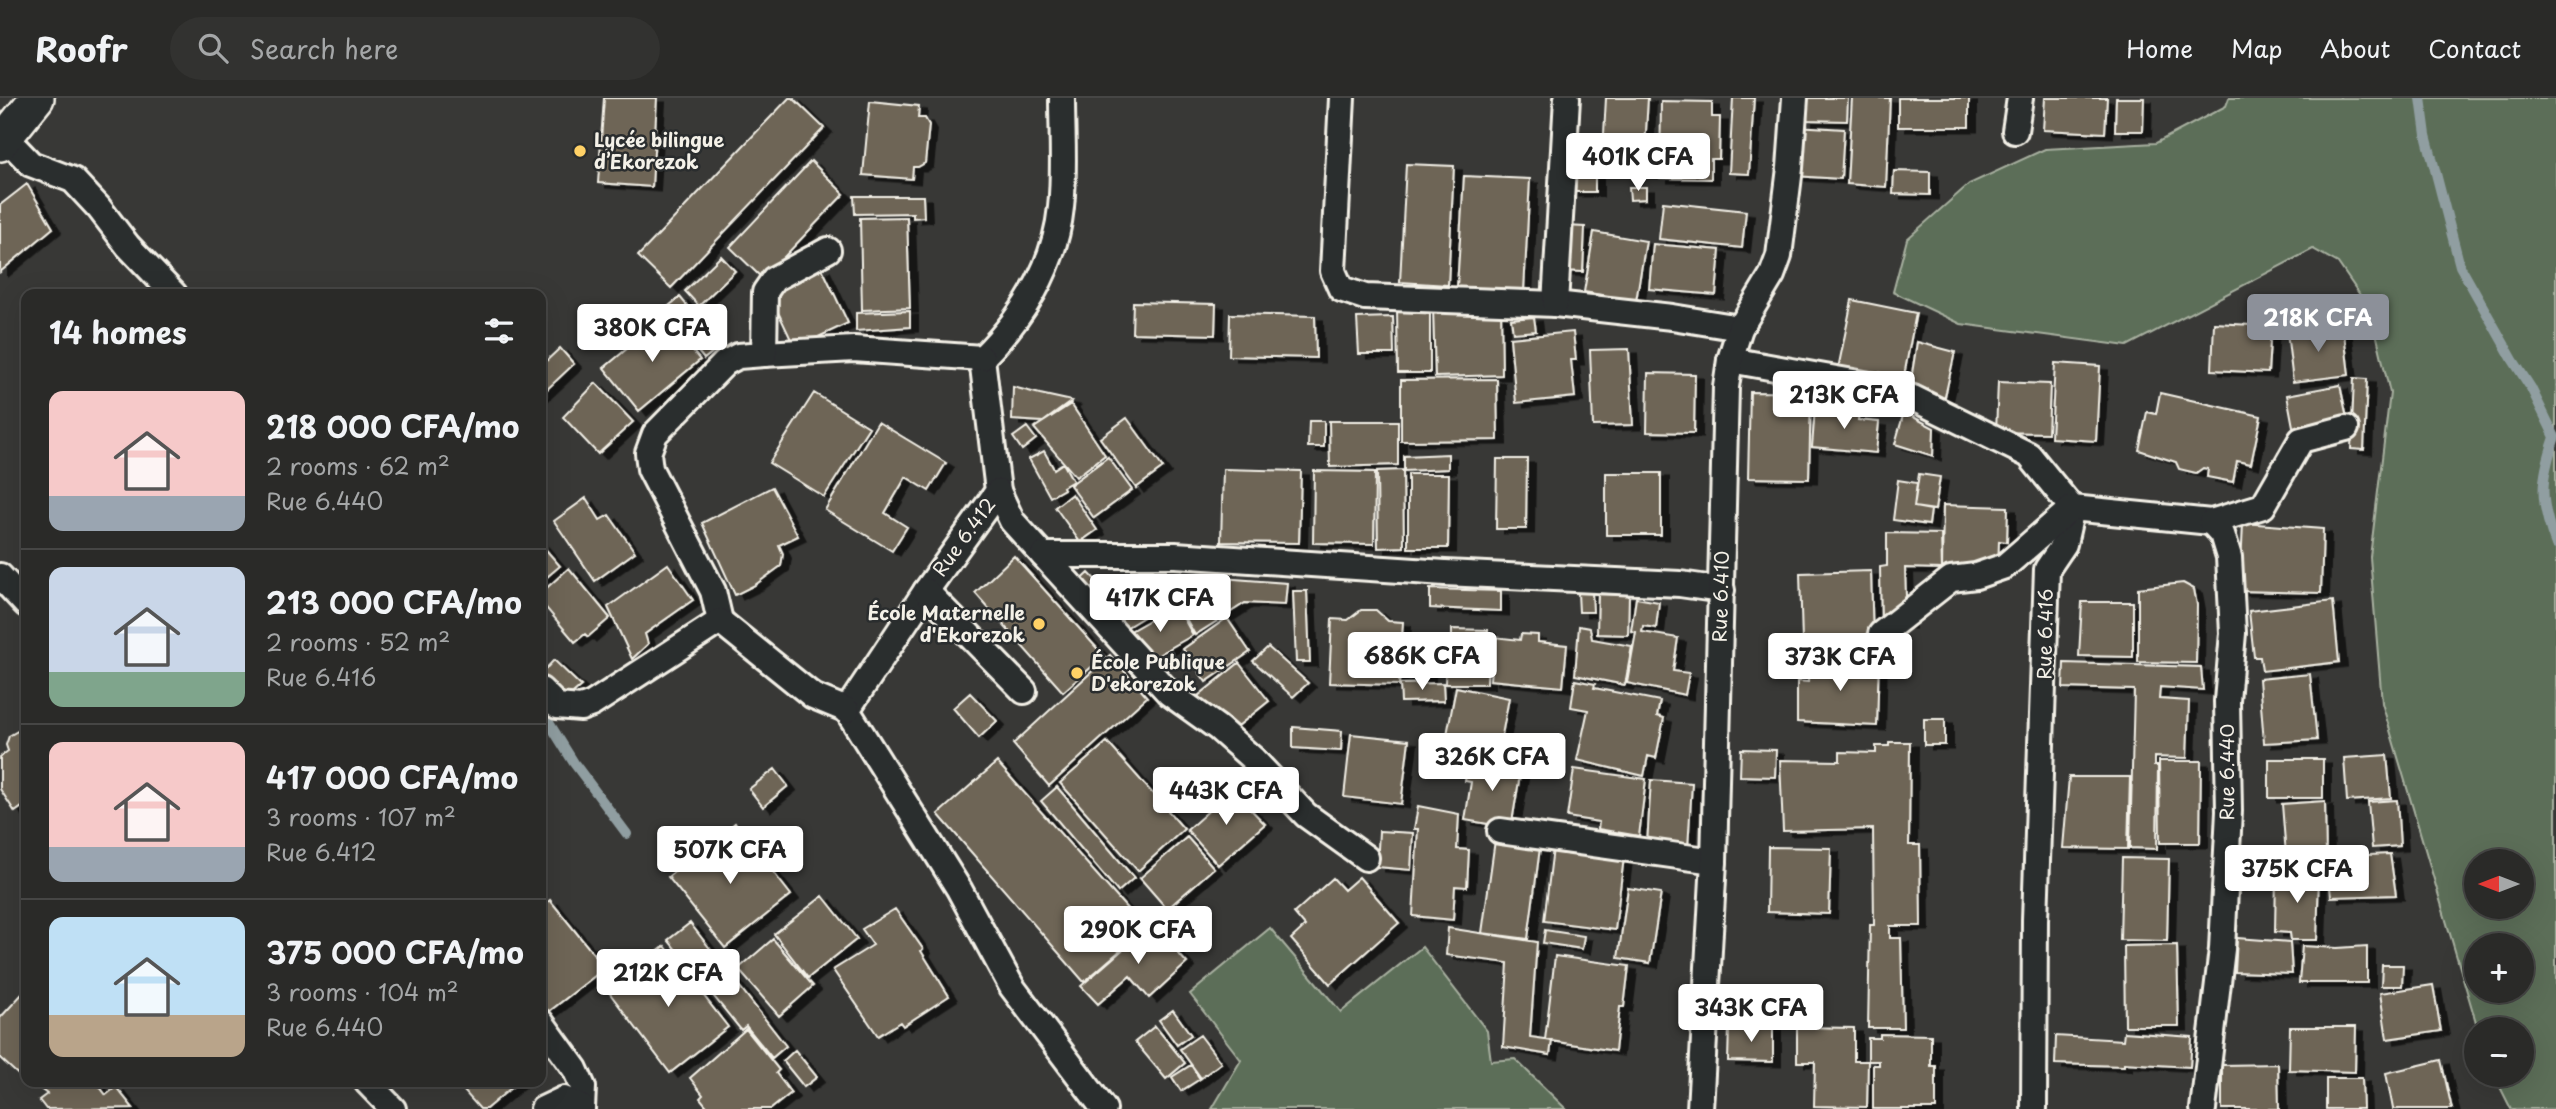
<!DOCTYPE html>
<html lang="en">
<head>
<meta charset="utf-8">
<style>
	:root { --surface:#2a2a28; --page:#323230; --text:#f1f3f6; --muted:#a5a7a8; --line:#464645; --accent:#8c9099 }
	body { margin:0; font-family:"Playpen Sans",sans-serif; background:var(--page); color:var(--text); height:100vh; display:flex; flex-direction:column; font-size:26px; white-space:nowrap }
	* { box-sizing:border-box; margin:0 }
	p { font-size:23px; color:var(--muted) }
	.icon { flex:none; width:38px; height:38px; fill:none; stroke:currentColor; stroke-width:2; stroke-linecap:round; stroke-linejoin:round }
	.map { position:relative; flex:1; overflow:hidden }
	.drawer { position:absolute; left:21px; top:191px; width:525px; height:798px; display:flex; flex-direction:column; background:var(--surface); border-radius:14px; box-shadow:0 7px 28px #0002,0 0 0 2px var(--line) }
	.drawer>* { flex:none }
	.needle { width:46px; rotate:270deg }
	.controls { position:absolute; left:2464px; top:751px; display:grid; gap:14px }
	.controls a { display:grid; place-items:center; width:70px; height:70px; border-radius:50%; background:var(--surface); box-shadow:0 7px 28px #0002,0 0 0 2px var(--line); font-size:35px }
	.price { position:absolute; translate:-50% -60px; padding:0 16px; border-radius:7px; background:#fff; color:#222; font-size:23px; line-height:46px; filter:drop-shadow(0 2px 4px #0008) }
	.price::after { content:''; position:absolute; left:50%; top:42px; width:21px; height:16px; margin-left:-10px; background:inherit; clip-path:polygon(0 0,100% 0,50% 100%) }
	.price.selected { background:var(--accent); color:#fff }
	ul { padding:0; list-style:none }
	li { display:flex; align-items:center; gap:21px; height:175px; padding:0 28px }
	li+li { border-top:2px solid var(--line) }
	li span { display:grid; place-items:center; flex:none; width:196px; height:140px; border-radius:14px; color:#555 }
	li>.icon { margin-inline-start:auto }
	span .icon { width:84px; height:84px; fill:#fffc; stroke-width:1 }
	li b { font-size:30px }
	h2 { display:flex; justify-content:space-between; align-items:center; height:84px; padding:0 28px; font-size:30px }
	header { display:flex; align-items:center; gap:42px; box-sizing:border-box; height:98px; padding:0 35px; background:var(--surface); border-bottom:2px solid var(--line) }
	header strong { font-size:33px }
	nav { display:flex; gap:38px; margin-inline-start:auto; font-size:24px }
	.search { width:490px; height:63px; background:var(--page); display:flex; align-items:center; gap:18px; box-sizing:border-box; padding:0 24px; border-radius:38px; color:var(--muted); font-size:26px }
	.map>svg:first-child { display:block }
	.green { fill:#5b6e58; stroke:#a8b0a0; stroke-width:2; fill-rule:evenodd }
	.lines { fill:none; stroke-linecap:round; stroke-linejoin:round }
	.stream { stroke:#909ea1; stroke-width:10 }
	.building { fill:#6e6556; stroke:#f4f1e8; stroke-width:2; filter:url(#shadow) }
	.street-casing { stroke:#f4f1e8; stroke-width:30 }
	.secondary-casing { stroke:#f4f1e8; stroke-width:38 }
	.street { stroke:#2a2d2e; stroke-width:24 }
	.secondary { stroke:#2a2d2e; stroke-width:33 }
	.poi-dot { fill:#ffd166; stroke:#2a2d2e; stroke-width:2.5 }
	.labels { text-anchor:middle; stroke-width:5; stroke-linejoin:round; paint-order:stroke }
	.poi-label { font-size:19px; font-weight:bold; fill:#f4f1e8; stroke:#2a2d2e; text-anchor:start }
	.street-label { font-size:19px; fill:#f4f1e8; stroke:#2a2d2e }
</style>
</head>
<body>
<header>
<strong>Roofr</strong>
<div class="search"><svg class="icon" aria-label="search" viewBox="0 0 24 24"><circle cx="10" cy="10" r="6"/><path d="M15 15l6 6"/></svg>Search here</div>
<nav><a>Home</a><a>Map</a><a>About</a><a>Contact</a></nav>
</header>
<div class="map">
<svg width="2556" height="1011" viewBox="0 0 2556 1011">
	<defs>
		<filter id="shadow"><feDropShadow dx="8" dy="4.5" stdDeviation="0" flood-color="#0009"/></filter>
	</defs>
	<rect width="100%" height="100%" fill="#383836"/>
	<filter id="ink" filterUnits="userSpaceOnUse"><feTurbulence type="fractalNoise" baseFrequency=".0143" numOctaves="2"/><feDisplacementMap in="SourceGraphic" scale="14" xChannelSelector="R" yChannelSelector="G"/><feConvolveMatrix kernelMatrix="1 2 1 2 8 2 1 2 1" color-interpolation-filters="sRGB"/></filter>
	<g filter="url(#ink)">
		<!-- green -->
		<path class="green" d="M2229,0h327v1011h-45l-17,-34 28,-1v-45h-44l-96,-326 -12,-146 20,-164 -19,-82 -33,-48 -25,-14 -186,97 -166,-22 -68,-32 14,-53 62,-55 76,-35 111,-6 70,-37zM2476,763h46v45h-46zM2476,847h46v45h-46z
			M1270,830l71,84 81,-65 65,84 4,30 24,-2 51,50h-354l29,-49 -51,-66z"/>
		<g class="lines">
			<!-- stream -->
			<path class="stream" d="M2421,0l5,37 34,131 53,94 18,28 24,49c-15,44 -16,63 1,108
				M541,612l33,53 53,71"/>
		</g>
		<!-- building -->
		<path class="building" d="M604,0h53l-5,89 -54,-4z
			M789,0h4l31,30 -153,160 -33,-32z
			M1606,0h42l-4,66 -34,-1v-11h-7z
			M1733,0h21l-5,76 -20,-1z
			M1805,0h43l-1,23 -42,-1z
			M1852,0h38l-4,89 -39,-3z
			M1898,0h71v29h-71z
			M2045,0h62l-2,35 -62,-3z
			M2116,0h28l-1,33h-28z
			M870,3l49,5 -1,12h7l4,7 -4,38 -7,4h-5l-1,12 -49,-4z
			M1661,3l51,1v15h8l-1,42h-8v20l-51,-1z
			M1796,28l48,3 -3,50 -47,-3z
			M1569,44h31v23h-32z
			M811,63l33,33 -81,85 -33,-32z
			M1406,66l48,2 -6,119 -48,-3z
			M1894,73l36,1v23l-37,-1z
			M1567,77h28v17h-28z
			M1464,78l66,3 -6,112 -67,-4z
			M27,86l26,44 -53,44v-67z
			M1629,89h17v12l-16,1z
			M854,98h69l1,21 -11,1v-5l-58,1z
			M1663,104l83,9 -4,37 -83,-9z
			M907,119l3,91 -48,2 -2,-92z
			M1566,128l19,1 -2,45 -19,-1z
			M1594,134l52,9 -10,60 -52,-9z
			M1653,146l67,6 -4,45 -67,-6z
			M721,158l14,15 -36,35 -14,-15z
			M822,170l26,55 -53,25 -26,-55z
			M680,199l40,49 -16,13 -40,-49z
			M1852,202l64,13 -13,68 -65,-12z
			M1133,204l83,2 -1,31 -83,-2z
			M1501,206l1,71 -67,2 -2,-71z
			M1397,209h33v66h-32z
			M910,213v16l-54,4v-18z
			M1230,216l85,2 1,42 -87,-2z
			M665,219l35,43 -61,51 -35,-43z
			M1393,219l1,37h-35l-2,-36z
			M1534,219l2,14 -23,2 -2,-14z
			M2214,225l57,3 -3,47 -56,-3z
			M2343,227l6,50 -56,7 -6,-50z
			M1573,234l3,28h-5l4,37 -59,6 -6,-65z
			M1917,244l38,10 -11,49 -34,-15z
			M560,250l14,16 -33,31v-29z
			M1629,251l4,76 -40,1 -3,-76z
			M2055,265l45,3 -4,75 -45,-3z
			M1648,275l47,1 -1,59 -47,-1z
			M2354,280l13,1 -3,71 -13,-1z
			M1497,281l1,61 -97,1v-61z
			M1998,284l52,2 -2,49 -52,-1z
			M596,285l37,39 -35,32 -35,-37z
			M2340,287l9,42 -54,10 -8,-42z
			M1013,289l27,7 32,7 -29,21 -31,-2z
			M1750,294l61,1 -2,86 -61,-1z
			M814,295l55,34 -45,70 -55,-34z
			M2160,295l101,23 -10,48 -14,-3 -4,21 -26,-5 1,-8 -5,-1 -7,5 -17,-4 -3,-7 -37,-12 8,-38 9,2z
			M1071,306l34,51 -29,22 -42,-49z
			M1815,310l44,2 -1,10 21,2 -3,31 -64,-6z
			M1904,314l30,16 -1,28 -38,-12z
			M1127,320l36,50 -27,20 -36,-50z
			M1309,323h15v26h-16z
			M1329,323h69v44l-68,2z
			M878,324l68,41 -17,28 -23,-14 -21,36 22,14 -15,24 -67,-41z
			M1027,329l9,12 -14,11 -9,-13z
			M1044,353l10,18 9,-6 10,18 -10,6 1,2 -14,8 -21,-38z
			M1448,356v15l-44,2v-15z
			M1108,359l24,33 -38,28 -24,-33z
			M1497,361h30l-1,70h-30z
			M1223,371l78,2 -2,72 -78,-1z
			M1403,372l1,77 -26,1 -1,-77z
			M1314,373l61,1 -1,72 -61,-1z
			M1606,375h55v62h-55z
			M1408,376h41l-1,74h-40z
			M1919,376l21,3 -5,33 -21,-3z
			M1898,382l19,3 -3,24 17,3 -2,15 -36,-5z
			M772,389l26,49 -19,9 4,9 -2,12 -26,19 -20,10 -33,-72z
			M1072,396l25,36 -17,12 -25,-35z
			M586,400l14,22 9,-5 26,37 -40,29 -41,-60z
			M1943,407l65,2 -1,35 -8,-1 -1,27 -56,1z
			M2243,425l80,6 -2,64 -81,-2z
			M1887,435l54,1 1,35 -37,-1 2,56h-26l-1,-57 7,-1z
			M541,446l19,22 -19,16z
			M1014,458l90,100 -41,36 -88,-99z
			M668,466l25,36 -48,34 3,10 -16,15 -24,-52z
			M569,470l41,50 -22,19 -3,-3 -10,8 -34,-40v-9z
			M1871,473l2,71h-71l-2,-69z
			M1089,475l17,18 -14,13 -17,-18z
			M1186,478l5,16 -19,13 -15,-25z
			M1196,478l91,7 -2,22 -40,-2 -50,32 -17,-31 16,-7z
			M1152,485l13,21 -46,28 -13,-21z
			M2183,485l11,6 3,16 -1,58 -58,-1v-74z
			M1430,491l71,2v20l-71,-3z
			M1293,493h14l3,71h-14z
			M1592,494l1,20h-14l-1,-19z
			M1598,496l31,1 -1,40 -31,-1z
			M1636,500l23,4 -3,26 -13,-2 -1,6 36,6 -5,33 16,2 -4,22 -58,-12 9,-51 -5,-1z
			M2333,503l6,61 -77,9 -2,-14h-6l-5,-46z
			M2082,504h51v55l-54,-1z
			M1176,507l17,30 -49,28 -17,-30z
			M1361,512h15l12,11 15,1 -4,63 -70,-2 3,-64 16,1z
			M1227,520l23,34 -44,30 -23,-33z
			M1579,528l11,2 2,11 40,7 -7,39 -50,-10z
			M1452,531l36,1 -1,54h-42l1,-29h6z
			M1521,536l17,1v7l29,3 -4,42 -73,-7 4,-43 26,3z
			M1268,549l40,36 -15,14 -40,-36z
			M1404,551l24,1 -1,28 -24,-1z
			M1110,557l37,42 -98,89 -36,-42z
			M1859,559h20l-2,69 -80,-4v-41l11,1 1,-22 50,1z
			M554,562l27,26 -14,12 -26,-24z
			M1239,565l30,38 -41,33 -30,-38z
			M2064,565l137,4 2,23 -43,-3 -1,12 30,2 -2,57 -33,-1v9h4l-1,83 -27,-1 4,-158 -71,-2z
			M2310,576l7,66 -53,3 -5,-64z
			M1575,582l20,4 -1,4 66,13 -3,15 7,2 -8,40 -8,-2 -4,20 -67,-16 11,-50 -17,-3z
			M1443,585l1,18 -43,1 -1,-18z
			M1456,589l53,11 -10,53 -53,-11z
			M970,595l27,28 -18,17 -26,-30z
			M1924,621h21v26h-21z
			M1293,629l49,4 -1,20 -48,-3z
			M21,631l5,2v73l-11,8 -15,-23v-32l8,-6 -2,-6 3,-9z
			M1351,636l58,6 -8,64 -57,-7z
			M1107,644l77,87 -46,42 -78,-88z
			M1889,644h21l-1,103h11l1,81h-31v12h11l2,90h-35l2,-103h4l-1,-96 -90,2 -3,-71 60,1v-9l36,1v-7h13z
			M1741,651l35,1 -1,27 -35,-1z
			M2387,657l4,43 -44,3 -3,-43z
			M2269,661h54v39h-54z
			M1469,662l52,9 -10,59 -46,-8 6,-38 -6,-1z
			M2159,663h42l-1,82h-40z
			M997,664l148,167 -61,53 -146,-168z
			M775,671l13,17 -25,21 -14,-18z
			M1574,671l72,10 -7,57 -41,-7 1,-7 -32,-5z
			M2069,679h61l-2,72 -65,-1z
			M1651,682l41,3 -4,65 -41,-3z
			M1057,689l77,91 -16,14 -77,-91z
			M1232,692l33,34 -47,41 -31,-35z
			M2397,702l3,46 -28,2 -4,-46z
			M2325,703l1,57 -32,1v-3l-8,-1 -4,-51z
			M1418,708l41,8 -2,35 12,1 -2,37 -12,-1 -2,34 -40,-4 5,-87h-4z
			M735,725l56,72 -66,53 -57,-71z
			M1379,733l34,2 -2,37 -34,-3z
			M1187,739l27,31 -47,41 -27,-31z
			M1495,742l45,8 -12,91 -46,-6z
			M1768,749l63,1 -2,66 -62,-2z
			M1553,750l71,9 -9,73 -71,-9z
			M2390,756l6,41 -65,2 -4,-40z
			M2122,760l47,1 -2,82 -47,-1z
			M2276,775l43,1 -2,66h-26l-1,-7 -15,-1z
			M1359,779l40,46 -69,61 -39,-45 14,-13 -11,-13 39,-35 11,12z
			M1628,790l33,5 -11,70 -32,-5z
			M823,798l34,43 -49,39 -34,-44z
			M550,802l55,68 -58,45 -6,-9v-96z
			M895,811l28,40 -2,2 28,45 -46,30 -3,-4 -22,14 -45,-66 40,-25 -11,-16z
			M690,825l96,123 -14,12 -26,-32 -5,4 -73,-90z
			M1152,826l35,39 -38,35 -19,-22 -32,28 -17,-18z
			M1448,830l89,14 -7,95 22,3 -2,15 -47,-8 5,-84 -62,-8z
			M1545,832l39,6 -2,13 -39,-6z
			M2237,840l53,4 2,32 -57,-2z
			M773,841l40,47 -34,30 -41,-47z
			M2177,847l2,81h-54l-1,-80z
			M665,848l63,81 -58,46 -62,-82z
			M2302,848l35,2 30,-2v37h-68z
			M1555,858l74,10 -5,41h-4l-5,44 -70,-11z
			M2382,867h21l-1,21h-21z
			M2433,887l8,46 -54,8 -7,-46z
			M22,896l4,4 -1,83 -25,-23v-40z
			M1173,912l18,25 -14,10 -18,-25z
			M1729,927l44,1v36l-45,-1z
			M1155,928l30,37 -19,16 -31,-37z
			M1797,929l57,1v33h14l-1,46 -53,-1 1,-44h-18z
			M2290,929h66l-1,45 -66,-2z
			M746,931l33,41 -3,3 15,20 -20,16h-62l-9,-11 3,-3 -13,-17z
			M2124,934l68,5 -2,30 -66,-4v3l-69,-2 1,-28 67,4z
			M1880,936l51,1v31h5v43h-63v-44h6v-4h-11v-23h12z
			M1200,937l21,28 -20,15 -21,-29z
			M795,952l22,27 -13,10 -21,-26z
			M2441,962l11,49h-59l-7,-36z
			M2278,966l1,45h-57v-44z
			M1191,967l9,14 -19,12 -9,-14z
			M2326,980h36l1,31h-37z
			M38,984h58l10,13 10,-8 17,21 -87,1 -7,-9 8,-6 -8,-6 2,-3z
			M456,984h62l-32,27h-6z"/>
		<g class="lines">
			<!-- street casing -->
			<g class="street-casing">
				<g id="street">
					<path d="M1062,0c0,36 3,73 -1,109 -6,59 -38,110 -79,151l16,133 -72,100 -79,119 112,179 53,98 92,122"/>
					<path d="M1342,0l-9,173 8,18 24,8 190,7 117,13 68,11"/>
					<path d="M2015,33l5,-33"/>
					<path d="M5,39l26,27 42,16 26,28 29,38 46,48"/>
					<path d="M1555,206l12,-206"/>
					<path d="M764,256l90,-5 128,9"/>
					<path d="M1730,262l151,27 32,11 116,57 43,53 -8,36 -17,25 -12,351 -1,189"/>
					<path d="M998,393l14,30 157,172 49,35 35,31 53,56 60,43"/>
					<path d="M1043,457h132l270,18 235,11 42,6"/>
					<path d="M0,478l26,28"/>
					<path d="M926,493l98,100"/>
					<path d="M720,523l-7,-30 -63,-122 -2,-16 7,-19 70,-71 13,-7 26,-2 1,-62 9,-13 54,-29"/>
					<path d="M1881,536l70,-55 25,-3 29,-10 67,-58 139,14 52,-16 38,-66 45,-12"/>
					<path d="M541,592l16,16 24,2 11,-4 128,-83 93,75 34,14"/>
					<path d="M1500,733l214,30"/>
					<path d="M541,924l34,47 8,18 -1,22"/>
					<path d="M367,984l26,27"/>
					<path d="M543,1011l21,-10 17,8"/>
					<path id="s1" d="M1700,1011l14,-248 12,-474 4,-27 10,-32 32,-53 7,-19 11,-88 5,-70"/>
					<path d="M2203,1011l19,-160 7,-138 -2,-110 6,-68 -4,-76 -7,-23 -11,-12"/>
				</g>
			</g>
			<!-- secondary casing -->
			<g class="secondary-casing">
				<path id="secondary" d="M0,46l37,-46"/>
			</g>
			<!-- street -->
			<use href="#street" class="street"/>
			<!-- secondary -->
			<use href="#secondary" class="secondary"/>
		</g>
	</g>
	<!-- markers -->
	<g class="poi-dot">
		<circle cx="580" cy="53" r="7"/>
		<circle cx="1039" cy="526" r="7"/>
		<circle cx="1077" cy="575" r="7"/>
	</g>
	<g class="labels">
		<!-- poi labels -->
		<g class="poi-label">
			<text x="594" y="49">Lycée bilingue<tspan x="594" dy="22">d’Ekorezok</tspan></text>
			<text x="1025" y="522" text-anchor="end">École Maternelle<tspan x="1025" dy="22">d'Ekorezok</tspan></text>
			<text x="1091" y="571">École Publique<tspan x="1091" dy="22">D'ekorezok</tspan></text>
		</g>
		<!-- street labels -->
		<g class="street-label">
			<text transform="translate(964 439) rotate(-54)" y="7">Rue 6.412</text>
			<text dy="7" stroke="none"><textPath href="#s1" startOffset="513">Rue 6.410</textPath></text>
			<text transform="translate(2045 536) rotate(-89)" y="7">Rue 6.416</text>
			<text transform="translate(2227 674) rotate(-90)" y="7">Rue 6.440</text>
		</g>
	</g>
</svg>
<div class="controls">
<a><svg class="needle" viewBox="-14 -14 28 28"><path d="M0-13l5 13h-10z" fill="#e53935"/><path d="M0 13l5-13h-10z" fill="#a5a7a8"/></svg></a>
<a>+</a>
<a>−</a>
</div>
<b class="price" style="left:1638px;top:95px">401K CFA</b>
<b class="price selected" style="left:2318px;top:256px">218K CFA</b>
<b class="price" style="left:652px;top:266px">380K CFA</b>
<b class="price" style="left:1844px;top:333px">213K CFA</b>
<b class="price" style="left:1160px;top:536px">417K CFA</b>
<b class="price" style="left:1422px;top:594px">686K CFA</b>
<b class="price" style="left:1840px;top:595px">373K CFA</b>
<b class="price" style="left:1492px;top:695px">326K CFA</b>
<b class="price" style="left:1226px;top:729px">443K CFA</b>
<b class="price" style="left:730px;top:788px">507K CFA</b>
<b class="price" style="left:2297px;top:807px">375K CFA</b>
<b class="price" style="left:1138px;top:868px">290K CFA</b>
<b class="price" style="left:668px;top:911px">212K CFA</b>
<b class="price" style="left:1751px;top:946px">343K CFA</b>
<section class="drawer">
<h2>14 homes<svg class="icon" aria-label="filters" viewBox="0 0 24 24"><path d="M4 7h16M4 17h16"/><circle cx="9" cy="7" r="2"/><circle cx="15" cy="17" r="2"/></svg></h2>
<ul>
<li><span style="background:linear-gradient(#f6c9c9 75%,#9aa5b1 0)"><svg class="icon" aria-label="home" viewBox="0 0 24 24"><path d="M3 11l9-7 9 7M6 9v11h12V9"/></svg></span><div><b>218 000 CFA/mo</b><p>2 rooms · 62 m²</p><p>Rue 6.440</p></div></li>
<li><span style="background:linear-gradient(#c9d6e8 75%,#7fa58c 0)"><svg class="icon" aria-label="home" viewBox="0 0 24 24"><path d="M3 11l9-7 9 7M6 9v11h12V9"/></svg></span><div><b>213 000 CFA/mo</b><p>2 rooms · 52 m²</p><p>Rue 6.416</p></div></li>
<li><span style="background:linear-gradient(#f6c9c9 75%,#9aa5b1 0)"><svg class="icon" aria-label="home" viewBox="0 0 24 24"><path d="M3 11l9-7 9 7M6 9v11h12V9"/></svg></span><div><b>417 000 CFA/mo</b><p>3 rooms · 107 m²</p><p>Rue 6.412</p></div></li>
<li><span style="background:linear-gradient(#bfe0f5 70%,#b9a48a 0)"><svg class="icon" aria-label="home" viewBox="0 0 24 24"><path d="M3 11l9-7 9 7M6 9v11h12V9"/></svg></span><div><b>375 000 CFA/mo</b><p>3 rooms · 104 m²</p><p>Rue 6.440</p></div></li>
</ul>
</section>
</div>
</body>
</html>
